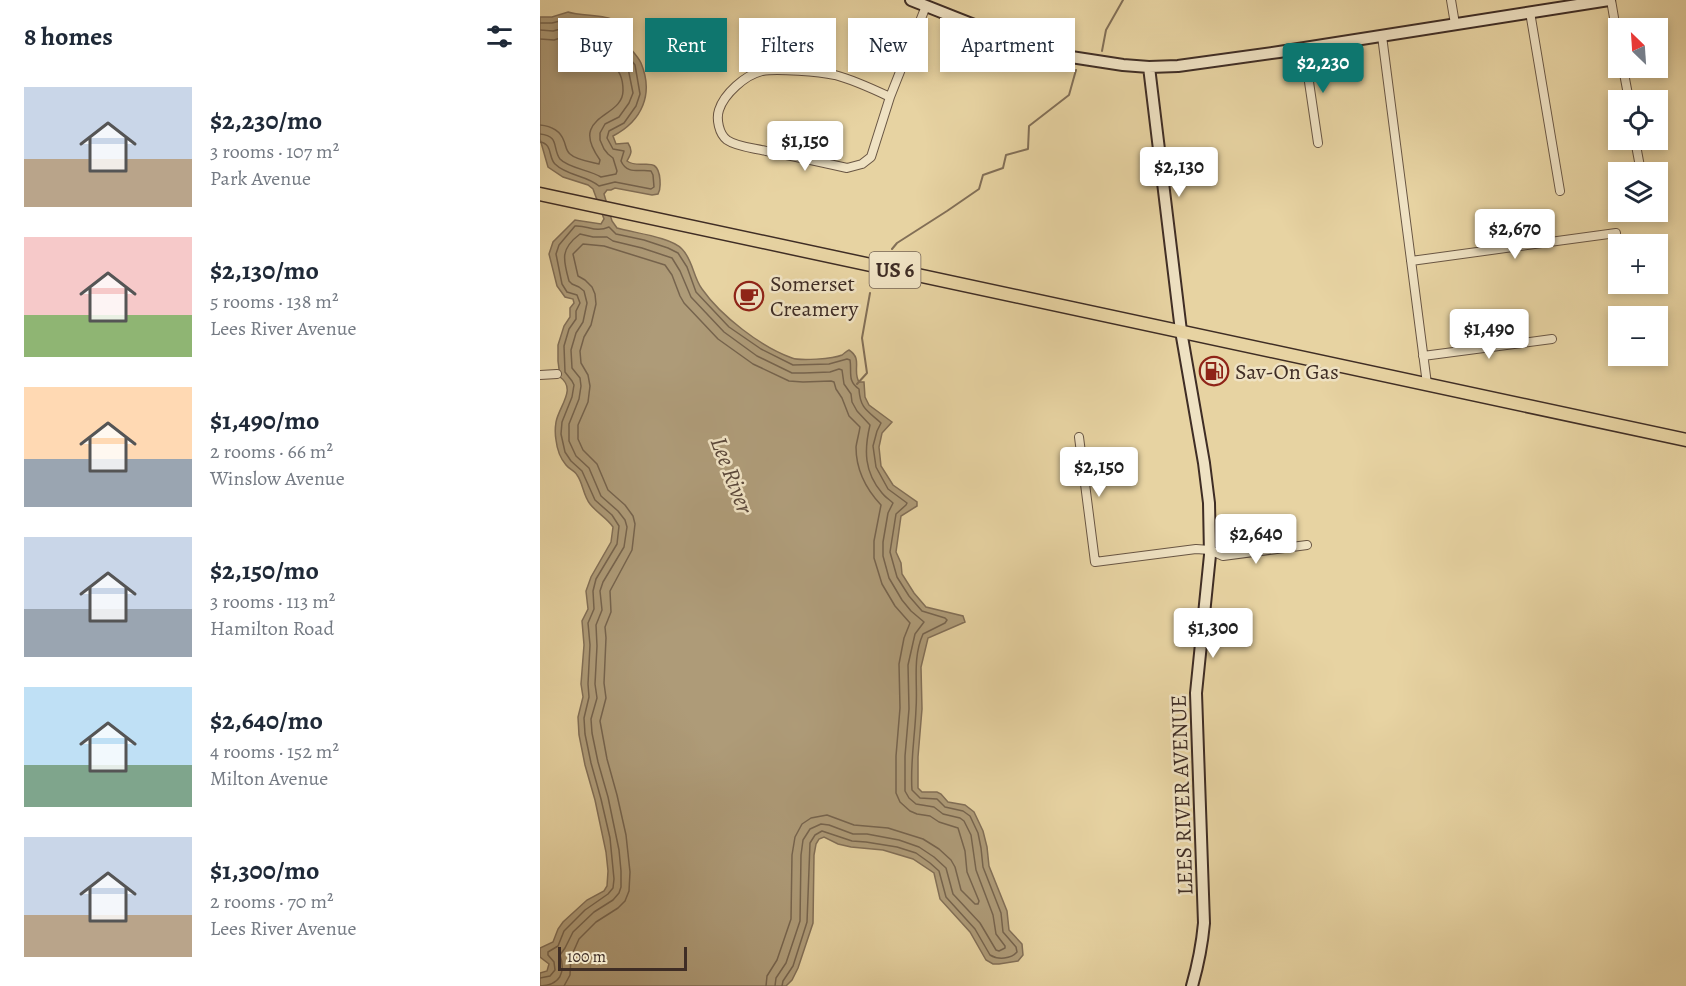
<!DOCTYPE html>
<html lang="en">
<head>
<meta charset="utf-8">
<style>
	:root { --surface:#fff; --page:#f6f6f7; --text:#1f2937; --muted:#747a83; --accent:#0f766e }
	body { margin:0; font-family:Alegreya,serif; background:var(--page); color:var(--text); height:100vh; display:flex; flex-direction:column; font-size:22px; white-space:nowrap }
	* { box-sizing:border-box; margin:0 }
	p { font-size:20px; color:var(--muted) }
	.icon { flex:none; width:33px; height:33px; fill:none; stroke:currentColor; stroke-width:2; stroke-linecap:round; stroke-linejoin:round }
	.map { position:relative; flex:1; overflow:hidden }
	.side { display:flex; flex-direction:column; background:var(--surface); width:540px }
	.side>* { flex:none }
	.hud { position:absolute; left:18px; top:18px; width:570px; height:54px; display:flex; gap:12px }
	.needle { width:39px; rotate:335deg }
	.buttons { position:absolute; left:1068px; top:18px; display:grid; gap:12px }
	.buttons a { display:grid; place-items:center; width:60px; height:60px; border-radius:0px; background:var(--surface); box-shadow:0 3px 9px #0003; font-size:30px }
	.scale { position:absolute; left:18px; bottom:15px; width:129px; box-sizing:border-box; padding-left:6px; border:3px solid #3f2d25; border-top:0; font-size:16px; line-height:21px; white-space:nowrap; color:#3f2d25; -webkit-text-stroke:4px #efe2c3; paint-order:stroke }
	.price { position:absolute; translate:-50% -51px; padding:0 14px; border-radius:6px; background:#fff; color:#222; font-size:20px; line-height:39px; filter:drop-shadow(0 2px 3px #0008) }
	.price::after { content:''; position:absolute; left:50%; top:36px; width:18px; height:14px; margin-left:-9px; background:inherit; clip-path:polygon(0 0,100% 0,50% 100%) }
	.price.current { background:var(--accent); color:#fff }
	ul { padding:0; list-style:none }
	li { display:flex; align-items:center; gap:18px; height:150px; padding:0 24px }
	li span { display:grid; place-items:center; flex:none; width:168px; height:120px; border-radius:0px; color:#555 }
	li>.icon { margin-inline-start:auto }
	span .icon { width:72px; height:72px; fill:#fffc; stroke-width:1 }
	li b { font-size:26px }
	h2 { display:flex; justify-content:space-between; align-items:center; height:72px; padding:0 24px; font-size:26px }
	.pill { padding:0 21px; border-radius:0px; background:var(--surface); box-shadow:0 3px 9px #0003; font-size:21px; line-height:54px }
	.pill.current { background:var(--accent); color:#fff }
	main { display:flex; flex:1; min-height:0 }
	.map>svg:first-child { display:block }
	.water { fill:#ae9b78; stroke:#826f57; stroke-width:1.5 }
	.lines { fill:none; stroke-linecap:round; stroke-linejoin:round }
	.shore { stroke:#76644e; stroke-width:1.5 }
	.stream { stroke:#826f57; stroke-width:2 }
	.minor-casing { stroke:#695644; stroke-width:10 }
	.secondary-casing { stroke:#3f2d25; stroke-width:14 }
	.primary-casing { stroke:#3f2d25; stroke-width:15 }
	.minor { stroke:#efe2c3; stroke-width:8 }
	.secondary { stroke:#efe2c3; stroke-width:10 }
	.primary { stroke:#e7d3a2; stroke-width:12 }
	.labels { text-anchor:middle; stroke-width:5; stroke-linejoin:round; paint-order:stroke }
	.shield { fill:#efe2c3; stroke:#746354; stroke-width:1.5 }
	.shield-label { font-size:21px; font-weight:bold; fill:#3f2d25 }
	.poi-label { font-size:22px; fill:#3f2d25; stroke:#efe2c3; text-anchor:start }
	.street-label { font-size:22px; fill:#3f2d25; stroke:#efe2c3 }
	.water-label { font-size:24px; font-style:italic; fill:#5b483a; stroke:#efe2c3 }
</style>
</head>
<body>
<main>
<section class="side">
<h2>8 homes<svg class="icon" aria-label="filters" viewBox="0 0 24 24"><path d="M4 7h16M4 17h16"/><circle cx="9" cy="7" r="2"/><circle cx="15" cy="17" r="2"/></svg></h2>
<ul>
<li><span style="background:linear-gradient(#c9d6e8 60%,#b9a48a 0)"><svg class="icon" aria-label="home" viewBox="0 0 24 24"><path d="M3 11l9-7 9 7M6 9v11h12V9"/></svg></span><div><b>$2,230/mo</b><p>3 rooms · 107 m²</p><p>Park Avenue</p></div></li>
<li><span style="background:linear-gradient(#f6c9c9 65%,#8fb573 0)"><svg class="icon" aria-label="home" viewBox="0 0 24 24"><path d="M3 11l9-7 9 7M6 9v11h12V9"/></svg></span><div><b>$2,130/mo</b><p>5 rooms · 138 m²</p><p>Lees River Avenue</p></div></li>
<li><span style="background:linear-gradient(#ffd9b3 60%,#9aa5b1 0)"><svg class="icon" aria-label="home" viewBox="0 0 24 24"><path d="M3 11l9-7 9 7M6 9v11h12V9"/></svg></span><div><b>$1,490/mo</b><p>2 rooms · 66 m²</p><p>Winslow Avenue</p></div></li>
<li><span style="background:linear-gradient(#c9d6e8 60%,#9aa5b1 0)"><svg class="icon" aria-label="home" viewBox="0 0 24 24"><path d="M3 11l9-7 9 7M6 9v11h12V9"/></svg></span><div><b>$2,150/mo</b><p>3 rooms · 113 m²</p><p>Hamilton Road</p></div></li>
<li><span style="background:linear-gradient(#bfe0f5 65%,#7fa58c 0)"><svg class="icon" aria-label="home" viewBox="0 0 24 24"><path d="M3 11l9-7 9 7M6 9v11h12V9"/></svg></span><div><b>$2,640/mo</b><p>4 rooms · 152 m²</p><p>Milton Avenue</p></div></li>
<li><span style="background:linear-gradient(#c9d6e8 65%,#b9a48a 0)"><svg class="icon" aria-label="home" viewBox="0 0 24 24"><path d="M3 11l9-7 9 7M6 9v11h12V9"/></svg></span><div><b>$1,300/mo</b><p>2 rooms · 70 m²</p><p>Lees River Avenue</p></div></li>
</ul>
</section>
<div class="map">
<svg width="1146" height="986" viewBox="0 0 1146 986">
	<rect width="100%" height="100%" fill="#e7d3a2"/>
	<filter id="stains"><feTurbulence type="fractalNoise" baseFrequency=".00333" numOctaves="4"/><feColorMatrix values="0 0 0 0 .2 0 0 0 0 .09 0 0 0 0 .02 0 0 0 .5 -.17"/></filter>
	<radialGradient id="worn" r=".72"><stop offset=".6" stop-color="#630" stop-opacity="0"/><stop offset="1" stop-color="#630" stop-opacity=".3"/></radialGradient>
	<!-- water -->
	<path class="water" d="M28,12c11,4 39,3 45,8 7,6 9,18 14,24 4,6 11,12 14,19 13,31 1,58 -28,73l3,8 12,-1c5,8 3,11 -1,18 14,10 31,-8 33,19 0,5 1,9 -2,14l-6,1 -37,-7 -4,2h-4l-3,4 8,27 5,7c17,5 54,9 65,21 11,11 11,28 20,40 19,27 59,58 90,69 8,3 41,1 50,-3 2,-1 4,-4 7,-5 14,9 3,20 10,32h5l1,15 4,8 23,17 -10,11 -3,14 2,19 12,19 24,17v4l-16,10 -5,36 5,11 1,11 12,19 12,14 37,9 2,6 -37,16 -7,29 1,42 -4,48v31l4,4h15l4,2 7,8 17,3 9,7 9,19 4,16 2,19 18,45 2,19 13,14 1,11 -5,6 -19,3h-6l-7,-4 -16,-28 -30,-33 -6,-26 -21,-14 -30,-9 -32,-3 -13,-3 -14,-7 -5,2 -3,5 -2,11 -1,68 -15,45 -6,12 -6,6h-246v-13l7,-2 2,-7 -9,-7v-9l13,-6 5,-13 5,-7 24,-22 17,-9 3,-5 1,-15 -2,-19 -11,-52 -10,-35 -6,-30 -1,-18 5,-20 -2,-13 3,-39 -2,-24 6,-12 -2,-18 5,-14 20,-35 2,-15c-6,-9 -16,-14 -23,-23 -7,-9 -7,-21 -13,-29 -2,-4 -8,-6 -11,-10 -6,-7 -9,-16 -10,-25 -1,-6 -1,-12 0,-18 3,-16 21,-33 4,-45l-2,-16v-16l6,-19 6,-9v-9l4,-5 -1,-4 -8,-2 -8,-11 -8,-32 4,-12 22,-22 26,4 3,-5 -11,-30 -5,-4 -25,-8 -15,-10 -8,-28v-122h12z"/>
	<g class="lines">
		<!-- shore -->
		<path class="shore" d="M0,23h12l16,-4 9,2 28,2 5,3 12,22 13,17 5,29 -4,12 -12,17 -15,8 -2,7 6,11 11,2 -3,10c6,14 19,8 30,10l2,4 1,12 -3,2 -36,-7 -16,4c-13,-11 -32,-10 -44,-22 -7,-7 -2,-20 -15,-22
			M0,30l13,1 15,-4 7,2 29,2 11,21 13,16 5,25 -4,10 -10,14 -14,7 -5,9v7l4,9 4,5 5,4 4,13 -1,3 -15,3c-11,-7 -33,-9 -41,-18 -8,-11 0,-23 -20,-25
			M0,39l14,1 13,-4 31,4c4,5 6,11 10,16 8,13 15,17 15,34 1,29 -56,24 -23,70l-1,4c-8,-2 -23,-4 -29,-10 -4,-3 -4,-8 -6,-13 -4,-11 -13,-15 -24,-16
			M0,978l10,-2 5,-6 -1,-8 -6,-7v-3l10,-6 6,-15 21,-21 23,-16 5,-6 1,-9 -4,-41 -9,-39 -10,-36 -6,-29 -1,-16 5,-21 -1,-13 2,-39 -2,-22 6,-14 -1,-18 3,-12 21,-35 2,-18 -7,-11 -17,-15 -13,-29 -11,-10 -6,-9 -4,-18 1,-12 10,-25 2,-12 -2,-4 -7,-9 -1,-26 5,-17 7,-10v-8l4,-8 -3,-8 -10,-3 -5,-8 -6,-30 3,-9 16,-19c13,-1 20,7 34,1l7,7 28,6 24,8 10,5 9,14 9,25 33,35 32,22 32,16 36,-1 18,-5 3,1c2,12 -3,21 9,29 1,20 9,22 22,34l-4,8 -4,15 3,21 12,22 19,14 -1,2 -10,9 -6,38 7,25 12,19 13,15 23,7 2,2 -2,3 -22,11c-11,25 -5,49 -7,75 -1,27 -6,54 -4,81l8,8 17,1 8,8 18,4 7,5 8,17 3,15 2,19 18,46 2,19 13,15 1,5c-6,7 -19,8 -27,3l-15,-26 -29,-32 -7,-26 -9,-8 -14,-10 -19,-6 -31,-5 -14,-1 -30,-10 -7,4 -5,8 -3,79 -14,44 -10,15 -1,5
			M0,986c20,-1 26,-13 20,-31l5,-7 8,-16 21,-20 19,-12 6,-7 2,-6v-16l-2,-21 -11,-53 -10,-35 -6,-29 -1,-14 6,-21 -2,-14 2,-38 -1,-21 6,-15 -2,-19 3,-9 21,-35 3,-20 -2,-7 -7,-9 -17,-15 -12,-28 -13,-12 -7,-15v-17l10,-25 2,-13 -1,-8 -8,-10 -1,-18 5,-17 7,-11 4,-19 -3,-12 -5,-4 -7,-3 -3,-3c-6,-22 -9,-32 11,-47l13,3h14l6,4 29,7 30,10 8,13 11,26 33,35 33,24 35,17h12l26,-1 9,-3 3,1 2,14 7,10 1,8 5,9 13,14c-6,25 -6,47 12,68 3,4 8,7 11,10l-5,10 -5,29v14l6,22 13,22 9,11 13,11 -9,12 -7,31 1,44 -4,47v35l4,7 7,6 18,3 9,7 17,4 4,3 7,14 5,35 17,45 3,19 9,12v2l-6,3 -3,-1 -16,-27 -27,-29 -7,-26 -12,-11 -15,-10 -20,-7 -32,-6h-14l-24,-9 -8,-1 -11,5 -7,11 -2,15 -1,66 -14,42 -10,15 -1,8
			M24,986l6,-11 1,-18 8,-18 17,-17 22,-14 7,-7 4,-10 1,-19 -4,-37 -9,-40 -10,-36 -7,-38 6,-23 -2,-15 2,-45 -1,-11 6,-15 -1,-21 22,-41 3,-26 -2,-8 -8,-11 -17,-15 -11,-26 -14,-14 -5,-11v-14l10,-23 2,-16 -2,-11 -7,-12 -1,-12 4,-14 7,-12 5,-21 -1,-10 -3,-7 -7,-7 -7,-4 -5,-22 10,-10 21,2 61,19 7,10 8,21 4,7 34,36 35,25 36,17 14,1 28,-1 3,1 2,7 6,9 7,18 11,11c-1,7 -3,13 -4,20 0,22 10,42 25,58l-7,36v17l8,26 13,22 15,17 -6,15 -5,26 1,44 -4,48v37l4,9 10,9 7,3 13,2 9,6 19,6 7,23 2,21 12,29 -1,3h-3l-14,-14 -6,-23 -4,-7 -12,-11 -16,-10 -35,-11 -34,-3 -27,-10 -16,3 -9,6 -7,13 -3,18 -1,64 -14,41 -10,16 -1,10"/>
		<!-- stream -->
		<path class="stream" d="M562,51l4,-21 17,-30
			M352,249l5,-6 50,-32 32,-22 4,-14 20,-7 3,-13 22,-6 1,-23 40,-31 7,-25
			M317,384l10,-11 -5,-35 8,-45"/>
		<!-- minor casing -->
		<g class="minor-casing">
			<path id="minor" d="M911,0l4,24
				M1071,0l7,41
				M990,12l30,179
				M842,36l45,348
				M764,48l14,95
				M1083,68l6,32
				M350,97c-17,-8 -36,-17 -55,-22 -15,-3 -58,-7 -73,-4 -17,4 -38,23 -43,39 -3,9 0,24 8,30 10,7 27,8 39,11 27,5 54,11 81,17l15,-4 9,-7 19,-60 36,-91
				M1095,140l6,32
				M871,261l205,-28
				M883,356l129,-17
				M0,375l17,-1
				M539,437l16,125 101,-13 14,1 13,6 84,-11"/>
		</g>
		<!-- secondary casing -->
		<g class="secondary-casing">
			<path id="secondary" d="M371,0l119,47 28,8 65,10 26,2 29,-1 101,-14 330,-52
				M609,67l32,264 23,132 5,40 1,52 -14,138 8,230c-2,22 -6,42 -12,63"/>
		</g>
		<!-- primary casing -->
		<g class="primary-casing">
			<path id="primary" d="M0,194l1146,246"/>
		</g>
		<!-- minor -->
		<use href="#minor" class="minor"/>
		<!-- secondary -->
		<use href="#secondary" class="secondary"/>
		<!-- primary -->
		<use href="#primary" class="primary"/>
	</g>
	<!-- icons -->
	<defs>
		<g id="cafe-ring" transform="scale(1.5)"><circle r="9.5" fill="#efe2c3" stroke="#8f2418" stroke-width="1.5"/><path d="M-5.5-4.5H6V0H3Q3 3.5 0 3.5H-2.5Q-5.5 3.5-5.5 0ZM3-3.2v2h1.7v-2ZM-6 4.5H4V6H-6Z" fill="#8f2418"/></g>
		<g id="fuel-ring" transform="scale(1.5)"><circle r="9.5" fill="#efe2c3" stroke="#8f2418" stroke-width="1.5"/><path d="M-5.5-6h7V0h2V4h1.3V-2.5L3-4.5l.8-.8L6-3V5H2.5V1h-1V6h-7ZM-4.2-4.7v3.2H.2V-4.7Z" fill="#8f2418"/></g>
	</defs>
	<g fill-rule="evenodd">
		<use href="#cafe-ring" x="209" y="296"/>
		<use href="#fuel-ring" x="674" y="371"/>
	</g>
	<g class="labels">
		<!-- shield labels -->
		<rect class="shield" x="329.5" y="252" width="51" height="36" rx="4.5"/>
		<g class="shield-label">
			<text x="355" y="277">US 6</text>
		</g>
		<!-- poi labels -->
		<g class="poi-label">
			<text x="230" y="291">Somerset<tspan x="230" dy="25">Creamery</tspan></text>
			<text x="695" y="379">Sav-On Gas</text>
		</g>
		<!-- street labels -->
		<g class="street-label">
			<text transform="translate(641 795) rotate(-92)" y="8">LEES RIVER AVENUE</text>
		</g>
		<!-- water labels -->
		<g class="water-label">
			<text transform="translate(192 475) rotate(69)" y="8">Lee River</text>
		</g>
	</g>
	<rect width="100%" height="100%" filter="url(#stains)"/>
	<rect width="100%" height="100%" fill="url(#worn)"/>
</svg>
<div class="buttons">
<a><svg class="needle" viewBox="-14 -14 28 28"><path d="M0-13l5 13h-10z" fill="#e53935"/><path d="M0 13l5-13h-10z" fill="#747a83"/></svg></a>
<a><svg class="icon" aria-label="locate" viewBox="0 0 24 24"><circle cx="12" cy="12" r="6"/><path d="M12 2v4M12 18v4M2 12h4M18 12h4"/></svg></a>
<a><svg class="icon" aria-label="layers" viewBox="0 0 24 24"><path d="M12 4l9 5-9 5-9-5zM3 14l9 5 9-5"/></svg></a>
<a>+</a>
<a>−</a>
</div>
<div class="scale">100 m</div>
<b class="price current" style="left:783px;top:94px">$2,230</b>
<b class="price" style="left:265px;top:172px">$1,150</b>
<b class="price" style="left:639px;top:198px">$2,130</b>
<b class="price" style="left:975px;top:260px">$2,670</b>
<b class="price" style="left:949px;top:360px">$1,490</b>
<b class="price" style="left:559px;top:498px">$2,150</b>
<b class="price" style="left:716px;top:565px">$2,640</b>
<b class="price" style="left:673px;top:659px">$1,300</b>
<div class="hud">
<a class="pill">Buy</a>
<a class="pill current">Rent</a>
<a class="pill">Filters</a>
<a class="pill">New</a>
<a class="pill">Apartment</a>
</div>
</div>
</main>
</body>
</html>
